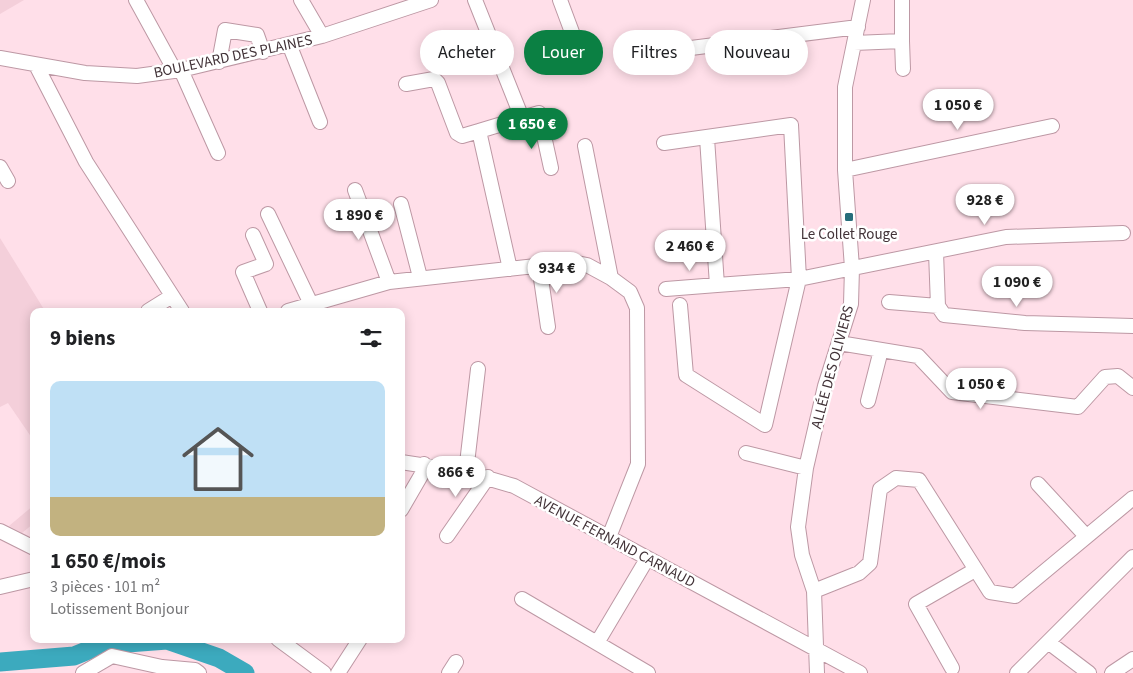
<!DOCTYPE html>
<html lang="fr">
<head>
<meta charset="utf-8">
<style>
	:root { --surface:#fff; --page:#f6f6f6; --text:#202124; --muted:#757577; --line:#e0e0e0; --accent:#0b8043 }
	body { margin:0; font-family:"Source Sans 3",sans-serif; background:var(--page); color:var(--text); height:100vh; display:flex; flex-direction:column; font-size:19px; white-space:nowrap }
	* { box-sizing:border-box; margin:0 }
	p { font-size:16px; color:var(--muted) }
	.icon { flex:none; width:28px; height:28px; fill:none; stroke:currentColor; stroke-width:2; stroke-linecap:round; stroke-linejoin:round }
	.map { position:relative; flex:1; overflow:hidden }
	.drawer { position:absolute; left:30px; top:308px; width:375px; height:335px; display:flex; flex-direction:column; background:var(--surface); border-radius:10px; box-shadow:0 2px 12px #0003 }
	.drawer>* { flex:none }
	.hud { position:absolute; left:420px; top:30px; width:475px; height:45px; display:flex; gap:10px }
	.price { position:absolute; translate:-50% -42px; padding:0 11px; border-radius:18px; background:#fff; color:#222; font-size:16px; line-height:32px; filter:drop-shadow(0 1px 2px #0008) }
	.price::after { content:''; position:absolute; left:50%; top:30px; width:15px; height:11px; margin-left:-8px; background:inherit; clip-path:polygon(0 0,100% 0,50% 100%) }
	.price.on { background:var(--accent); color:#fff }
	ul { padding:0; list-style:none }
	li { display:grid; align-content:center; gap:10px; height:265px; padding:0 20px }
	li+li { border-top:1px solid var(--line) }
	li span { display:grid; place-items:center; height:155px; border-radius:10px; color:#555 }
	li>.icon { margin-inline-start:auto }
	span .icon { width:90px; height:90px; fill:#fffc; stroke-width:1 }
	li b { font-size:21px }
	h2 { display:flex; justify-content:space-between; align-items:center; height:60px; padding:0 20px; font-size:21px }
	.pill { padding:0 18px; border-radius:22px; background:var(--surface); box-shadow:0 2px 12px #0003; font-size:18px; line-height:45px }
	.pill.on { background:var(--accent); color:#fff }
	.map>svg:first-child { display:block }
	.built { fill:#f4cfda }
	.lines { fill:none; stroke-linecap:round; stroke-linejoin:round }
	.river { stroke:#3caabe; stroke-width:19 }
	.minor-casing { stroke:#bd98a4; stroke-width:16 }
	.minor { stroke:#fff; stroke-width:14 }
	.poi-dot { fill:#266e7b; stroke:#fff; stroke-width:2 }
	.labels { text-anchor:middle; stroke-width:5; stroke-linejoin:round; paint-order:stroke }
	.street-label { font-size:15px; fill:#423338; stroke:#fff }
	.poi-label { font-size:15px; fill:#423338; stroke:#fff }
</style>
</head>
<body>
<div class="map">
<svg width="1133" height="673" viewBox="0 0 1133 673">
	<rect width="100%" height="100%" fill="#ffdfe9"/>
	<!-- built -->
	<path class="built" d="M0,0h24l-24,14z
		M0,238l45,73h-11v130l-26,-38 -8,4z
		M34,505v18l-12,10 -13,-7z"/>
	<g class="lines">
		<!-- river -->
		<path class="river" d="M0,662l74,-6 27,-11 66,-5 52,18 26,15"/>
		<!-- minor casing -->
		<g class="minor-casing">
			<path id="minor" d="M136,0l39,71
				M301,0l21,36
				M475,0l47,118 -43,13 31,138
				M560,0l22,59
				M902,41l1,28
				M854,43l48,-2v-41
				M289,44l31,78
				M675,50l183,-23
				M0,58l85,15 52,3 44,-6 141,-34 109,-36
				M219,62l6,-32 32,5 6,17
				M36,65l50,97 96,149
				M181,70l37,83
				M406,84l28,-5 4,4 19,50 5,3 17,-5
				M522,118l17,-5 12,55
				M707,138l10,147 82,-6 207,-42 117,-4
				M664,143l127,-18 8,154 -34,146 -79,-50 -6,-70
				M585,146l26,132
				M0,167l8,14
				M845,170l207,-44
				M355,190l34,92
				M401,204l19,73
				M268,214l43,90
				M253,235l13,29 -23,8 17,39
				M936,252l2,54 6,9 81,8 108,3
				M539,265l9,62
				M666,289l51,-4
				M889,302l49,4
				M148,311l24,-15
				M288,311l101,-29 183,-20 15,3 24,13 19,14 7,16 1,156 -29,73
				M839,343l79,13 34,36 126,15 27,-30 13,-1 15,12
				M868,401l13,-51
				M746,453l60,15
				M401,462l65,10 48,14 346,187
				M466,472l12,-103
				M1038,484l48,52
				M401,510l22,-38 1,-8
				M0,531l34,17
				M447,536l41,-59
				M0,587l34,-8
				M814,591l45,-18 11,-10 10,-74 16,-11 23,2 71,112 25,4 118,-98
				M522,599l126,74
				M278,639l46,34
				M1048,642l41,31
				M597,643l50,-84
				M952,668l-36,-64 59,-34
				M83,673l29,-17 50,11 33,3 4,3
				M338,673l22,-34
				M449,673l7,-11
				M817,673l-3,-82 -12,-36 -4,-28 8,-59 19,-82 26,-82 1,-36 -7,-98v-83l18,-87
				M1017,673l116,-116
				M1112,673l21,-14"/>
		</g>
		<!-- minor -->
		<use href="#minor" class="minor"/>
	</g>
	<!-- markers -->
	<rect class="poi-dot" x="844" y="212" width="10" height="10" rx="2.5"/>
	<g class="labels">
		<!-- street labels -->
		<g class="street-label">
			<text transform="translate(233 56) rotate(-12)" y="5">BOULEVARD DES PLAINES</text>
			<text transform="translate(832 367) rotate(-75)" y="5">ALLÉE DES OLIVIERS</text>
			<text transform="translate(615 541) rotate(28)" y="5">AVENUE FERNAND CARNAUD</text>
		</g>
		<!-- poi labels -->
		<g class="poi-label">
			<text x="849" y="239">Le Collet Rouge</text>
		</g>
	</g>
</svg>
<b class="price" style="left:958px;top:131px">1 050 €</b>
<b class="price on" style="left:532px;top:150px">1 650 €</b>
<b class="price" style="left:985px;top:226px">928 €</b>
<b class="price" style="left:359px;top:241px">1 890 €</b>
<b class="price" style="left:690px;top:272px">2 460 €</b>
<b class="price" style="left:557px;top:294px">934 €</b>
<b class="price" style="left:1017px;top:308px">1 090 €</b>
<b class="price" style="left:981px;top:410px">1 050 €</b>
<b class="price" style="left:456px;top:498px">866 €</b>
<div class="hud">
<a class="pill">Acheter</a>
<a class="pill on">Louer</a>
<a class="pill">Filtres</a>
<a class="pill">Nouveau</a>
</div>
<section class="drawer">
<h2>9 biens<svg class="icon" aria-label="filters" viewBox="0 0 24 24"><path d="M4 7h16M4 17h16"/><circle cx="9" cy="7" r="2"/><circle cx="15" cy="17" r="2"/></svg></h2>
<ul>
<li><span style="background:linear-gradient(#bfe0f5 75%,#c2b280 0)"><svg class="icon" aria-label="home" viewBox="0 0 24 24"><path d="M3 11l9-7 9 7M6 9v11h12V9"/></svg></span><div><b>1 650 €/mois</b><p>3 pièces · 101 m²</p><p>Lotissement Bonjour</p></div></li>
</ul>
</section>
</div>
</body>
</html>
